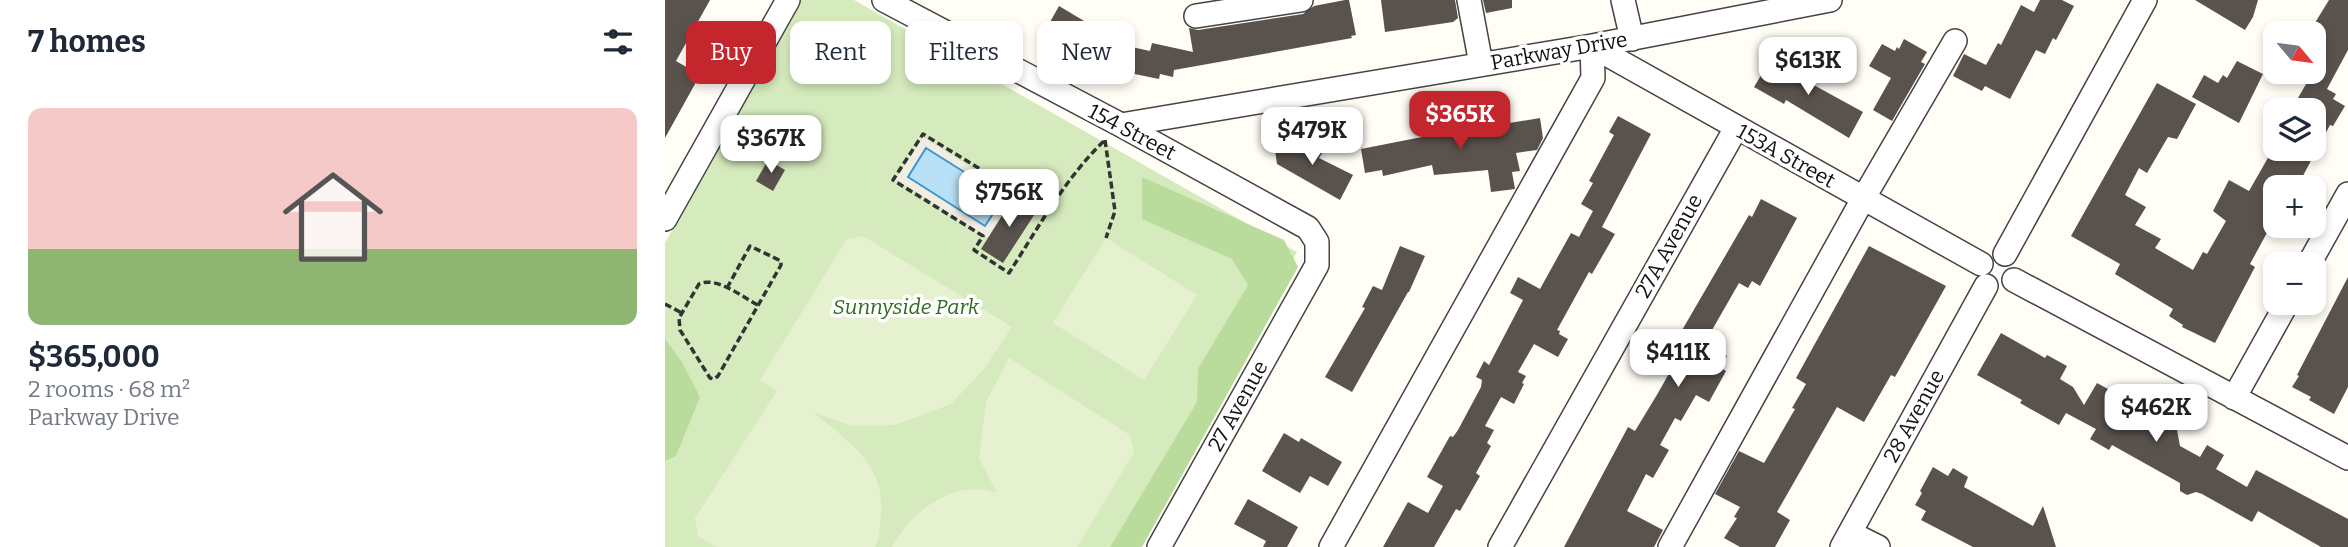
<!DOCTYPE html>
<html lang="en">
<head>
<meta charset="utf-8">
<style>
	:root { --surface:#fff; --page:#f2f2f3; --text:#1f2937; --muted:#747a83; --accent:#c4262e }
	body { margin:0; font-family:Bitter,serif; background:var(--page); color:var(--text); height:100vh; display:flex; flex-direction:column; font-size:26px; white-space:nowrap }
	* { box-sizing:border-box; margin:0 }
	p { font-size:23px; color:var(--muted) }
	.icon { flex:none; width:38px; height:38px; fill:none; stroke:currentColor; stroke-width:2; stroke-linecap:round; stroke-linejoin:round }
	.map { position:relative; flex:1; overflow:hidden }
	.sheet { display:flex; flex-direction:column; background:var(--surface); width:665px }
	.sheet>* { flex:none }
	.hud { position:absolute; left:21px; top:21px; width:665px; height:63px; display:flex; gap:14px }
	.needle { width:46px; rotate:119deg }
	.buttons { position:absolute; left:1598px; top:21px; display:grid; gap:14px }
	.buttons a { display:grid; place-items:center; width:63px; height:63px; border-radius:14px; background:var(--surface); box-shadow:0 4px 10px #0003; font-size:35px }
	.price { position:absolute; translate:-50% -60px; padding:0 16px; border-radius:14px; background:#fff; color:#222; font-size:23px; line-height:46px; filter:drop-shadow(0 2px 4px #0008) }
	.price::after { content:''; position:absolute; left:50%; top:42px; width:21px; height:16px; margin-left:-10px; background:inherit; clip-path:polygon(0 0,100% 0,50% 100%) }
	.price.current { background:var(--accent); color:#fff }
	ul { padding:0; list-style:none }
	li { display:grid; align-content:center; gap:14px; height:371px; padding:0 28px }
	li span { display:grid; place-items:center; height:217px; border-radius:14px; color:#555 }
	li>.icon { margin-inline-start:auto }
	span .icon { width:126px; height:126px; fill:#fffc; stroke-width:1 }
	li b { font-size:30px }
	h2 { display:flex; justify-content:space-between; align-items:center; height:84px; padding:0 28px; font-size:30px }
	.tag { padding:0 24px; border-radius:14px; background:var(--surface); box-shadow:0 4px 10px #0003; font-size:24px; line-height:63px }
	.tag.current { background:var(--accent); color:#fff }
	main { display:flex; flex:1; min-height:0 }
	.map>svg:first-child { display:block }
	.green { fill:#d5ebbd }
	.forest { fill:#b9dc9c }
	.pitch { fill:#e6f2cf }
	.plaza { fill:#f1ede2 }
	.water { fill:#b9e0f7; stroke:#3f96cf; stroke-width:2 }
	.building { fill:#5a524d }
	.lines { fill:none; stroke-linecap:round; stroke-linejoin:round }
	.minor-casing { stroke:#444; stroke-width:26 }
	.path { stroke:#333; stroke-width:3.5; stroke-dasharray:7 3.5; stroke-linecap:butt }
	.minor { stroke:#fff; stroke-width:23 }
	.labels { text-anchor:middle; stroke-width:7; stroke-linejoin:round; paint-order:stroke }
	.street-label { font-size:21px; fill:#111; stroke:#fff }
	.park-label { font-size:21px; font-style:italic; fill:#2f6b1f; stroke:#fff }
</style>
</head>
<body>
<main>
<section class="sheet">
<h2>7 homes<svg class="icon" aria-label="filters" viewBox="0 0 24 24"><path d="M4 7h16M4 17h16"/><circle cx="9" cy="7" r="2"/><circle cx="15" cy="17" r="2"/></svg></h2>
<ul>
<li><span style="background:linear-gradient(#f6c9c9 65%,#8fb573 0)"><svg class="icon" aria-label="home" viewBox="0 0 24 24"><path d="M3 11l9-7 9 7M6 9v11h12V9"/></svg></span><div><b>$365,000</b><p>2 rooms · 68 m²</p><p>Parkway Drive</p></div></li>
</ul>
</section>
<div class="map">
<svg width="1683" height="547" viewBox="0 0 1683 547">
	<rect width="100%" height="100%" fill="#fffdf5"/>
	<!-- green -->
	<path class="green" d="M133,0h56l443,252 -169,295h-463v-304z"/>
	<!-- forest -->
	<path class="forest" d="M477,177l142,63 14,27 -156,280h-32l87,-145 1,-33 50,-84 -16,-26 -90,-40z
		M0,339l17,23 18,35 -24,59 -11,5z"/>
	<!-- pitch -->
	<path class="pitch" d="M198,236l149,91 -28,42 -33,35 -56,21 -43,1 -39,-14c35,30 72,50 68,103 -1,11 -1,22 -6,32h-158l-19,-11 -3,-18 82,-127 -17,-11 87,-141z
		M441,238l91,57 -53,85 -91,-57z
		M344,358l121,77 4,17 -57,95h-185c19,-36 64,-70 105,-54l-18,-35 7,-56z"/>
	<!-- plaza -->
	<path class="plaza" d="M258,137l92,58 -27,43 -92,-59z"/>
	<!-- water -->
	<path class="water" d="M261,148l78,49 -19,29 -77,-49z"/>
	<!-- building -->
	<path class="building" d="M0,0h45l-34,61 24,14 -35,63z
		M680,0h4l7,35 -5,1 1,2 -178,32 -1,7 -13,-3 -1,5 -34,-7 -34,-18 -12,-3 -34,-20 14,-25 52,31 -2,5 41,9 2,-8 41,9 -4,-24 9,2 105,-16 11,-8z
		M716,0h74l3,18 -5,4 -68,10z
		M818,0h29v8l-26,5z
		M1375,0h22l12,6 -18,34 -3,-2 -8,16 -9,-4 -26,49 -25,-13 -3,5 -29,-15 11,-22 22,11 12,-22 3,2 20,-40 13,7z
		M1530,0h63l-5,17 -8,13z
		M1664,0h19v50l-21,39 9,5 -3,5 12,7 -12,20 -3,-1 -33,62h-22v31l-25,46 5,3 -40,76 -33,-16 1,-2 -14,-9 4,-7 -58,-35 5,-10 -49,-28 86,-153 39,21 -19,35 -9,-2 -21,36 -8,-5 -14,27 21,12 -11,18 26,14 -6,9 38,22 10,-18 4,2 19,-33 -13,-10 16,-31 20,11 24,-42h40v-39h-22l22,-38v-46z
		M1239,39l23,13 -6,10 4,2 -33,57 -19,-11 18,-32 -22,-12 13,-22 13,7 2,-4 2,2z
		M1572,61l26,13 -24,49 -47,-26 12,-22 14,8 5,-8 4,3z
		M1128,62l11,6 -5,9 64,35 -14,26 -63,-38 -2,4 -30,-17 12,-20z
		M953,116l33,18 -49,93 13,7 -23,40 -3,-2 -32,58 3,1 -1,3 9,5 -10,18 -24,-13 -16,28 8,4 -4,7 2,1 -10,20 -13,-7 -16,29 9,4 -7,13 4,3 -15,27 4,3 -20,35 -4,-2 -22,38h-51l25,-45 20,11 15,-27 -16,-9 23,-41 3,1 5,-7 23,-43 1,-7 -6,-3 8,-16 5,4 34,-65 -13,-7 8,-16 22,12 31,-56 8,4 14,-26 -12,-7 12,-21 -4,-2 25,-46 -5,-3z
		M806,117l2,12 67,-11 3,20 -6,12 -21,3 4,18 -8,1 3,17 -24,3 -3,-22 -54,5 -2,-10 -49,11 -1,-6 -17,3 -4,-24 66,-13 -2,-11z
		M631,140l26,13 -3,5 34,17 -13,25 -63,-36 -3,-21z
		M103,160l17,10 -12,21 -17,-10z
		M350,195l23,14 -35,54 -22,-14z
		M1096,199l36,19 -37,68 -8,-5 -4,7 -9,-5 -35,61 23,12 -6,12 5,3 -17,31 -13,-7 -15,26 -6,-3 -15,27 9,5 -16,28 -7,-4 -19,37 36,19 -9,17h-90l64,-120 7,4 23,-38 18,-32 -9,-5 82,-141 3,2z
		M735,246l25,10 -16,36h-1l-56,100 -27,-15 40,-69 -3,-1 11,-21 9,4z
		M1204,246l77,40 -51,91 -4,-2 -27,47 -27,-15 -60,105 13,8 -15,27h-35l-16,-9 13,-20 -3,-1 6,-10 -25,-13 24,-43 25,12 31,-54 -3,-1 14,-24 -10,-6z
		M1683,277v110l-14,27 -25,-14 2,-3 -19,-10 7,-11 -2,-1z
		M1336,333l44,25 2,-3 20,11 -7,13 13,8 11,18 13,-22 20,11 -3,5 32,18 1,-3 30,16 3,16 20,11 7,-12 17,10 -8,14 31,18 9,-17 92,49v28h-27l-63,-36 -6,11 -50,-28 -6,-2 -9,3 -7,-4v-8l-68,-38 -3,5 -19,-11 6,-10 -30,-16 -7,12 -39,-22 2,-3 -45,-25z
		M619,433l15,9 2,-4 41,24 -14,24 -18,-10 -10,17 -38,-22z
		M1268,467l15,9 5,-8 15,9 -4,10 69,39 10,-20 13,41h-83l-52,-27 5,-9 -11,-6 7,-12 -2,-2z
		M583,499l50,28 -11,20h-24l3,-6 -32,-17z"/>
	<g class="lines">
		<!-- minor casing -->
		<g class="minor-casing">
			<path id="minor" d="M219,0l237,125 187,103 9,14v23l-158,282
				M804,0l12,64
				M958,0l9,39
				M531,16l105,-16
				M927,46l389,218
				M456,125l471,-79 238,-46
				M0,219l123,-219
				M1340,254l140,-254
				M1644,264l39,-70
				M1349,280l334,178
				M1569,398l53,-95
				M1185,533l28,14
				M666,547l262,-469 -1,-32
				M835,547l236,-419
				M1005,547l193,-348 92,-158
				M1177,547l144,-261"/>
		</g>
		<!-- path -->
		<path class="path" d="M440,140l10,71 -9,27
			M387,208l-47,-30 -12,-1 -70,-43 -30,46 90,56 -9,14 35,23c29,-45 57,-96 96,-133
			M62,288l23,-42 31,15v4l-63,111 -4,3 -4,-1 -30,-48 -1,-12 20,-34c18,-8 43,13 59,21
			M0,304l17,9"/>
		<!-- minor -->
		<use href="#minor" class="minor"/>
	</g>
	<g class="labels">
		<!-- street labels -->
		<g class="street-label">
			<text transform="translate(894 51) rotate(-10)" y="7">Parkway Drive</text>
			<text transform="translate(467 132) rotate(28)" y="7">154 Street</text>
			<text transform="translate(1121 156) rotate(29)" y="7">153A Street</text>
			<text transform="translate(1004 246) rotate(-61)" y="7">27A Avenue</text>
			<text transform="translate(573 406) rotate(-61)" y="7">27 Avenue</text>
			<text transform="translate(1249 416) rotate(-61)" y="7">28 Avenue</text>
		</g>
		<!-- park labels -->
		<g class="park-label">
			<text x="241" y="314">Sunnyside Park</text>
		</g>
	</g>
</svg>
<div class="buttons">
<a><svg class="needle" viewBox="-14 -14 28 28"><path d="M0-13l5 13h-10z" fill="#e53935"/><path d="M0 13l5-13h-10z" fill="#747a83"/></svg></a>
<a><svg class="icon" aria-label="layers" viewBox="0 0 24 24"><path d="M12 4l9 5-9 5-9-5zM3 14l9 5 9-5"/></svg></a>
<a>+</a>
<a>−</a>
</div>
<b class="price" style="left:1143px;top:97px">$613K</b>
<b class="price current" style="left:795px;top:151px">$365K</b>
<b class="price" style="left:647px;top:167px">$479K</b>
<b class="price" style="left:106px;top:175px">$367K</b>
<b class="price" style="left:344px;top:229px">$756K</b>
<b class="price" style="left:1013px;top:389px">$411K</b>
<b class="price" style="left:1491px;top:444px">$462K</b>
<div class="hud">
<a class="tag current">Buy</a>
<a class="tag">Rent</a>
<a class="tag">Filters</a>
<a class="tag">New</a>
</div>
</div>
</main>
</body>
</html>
